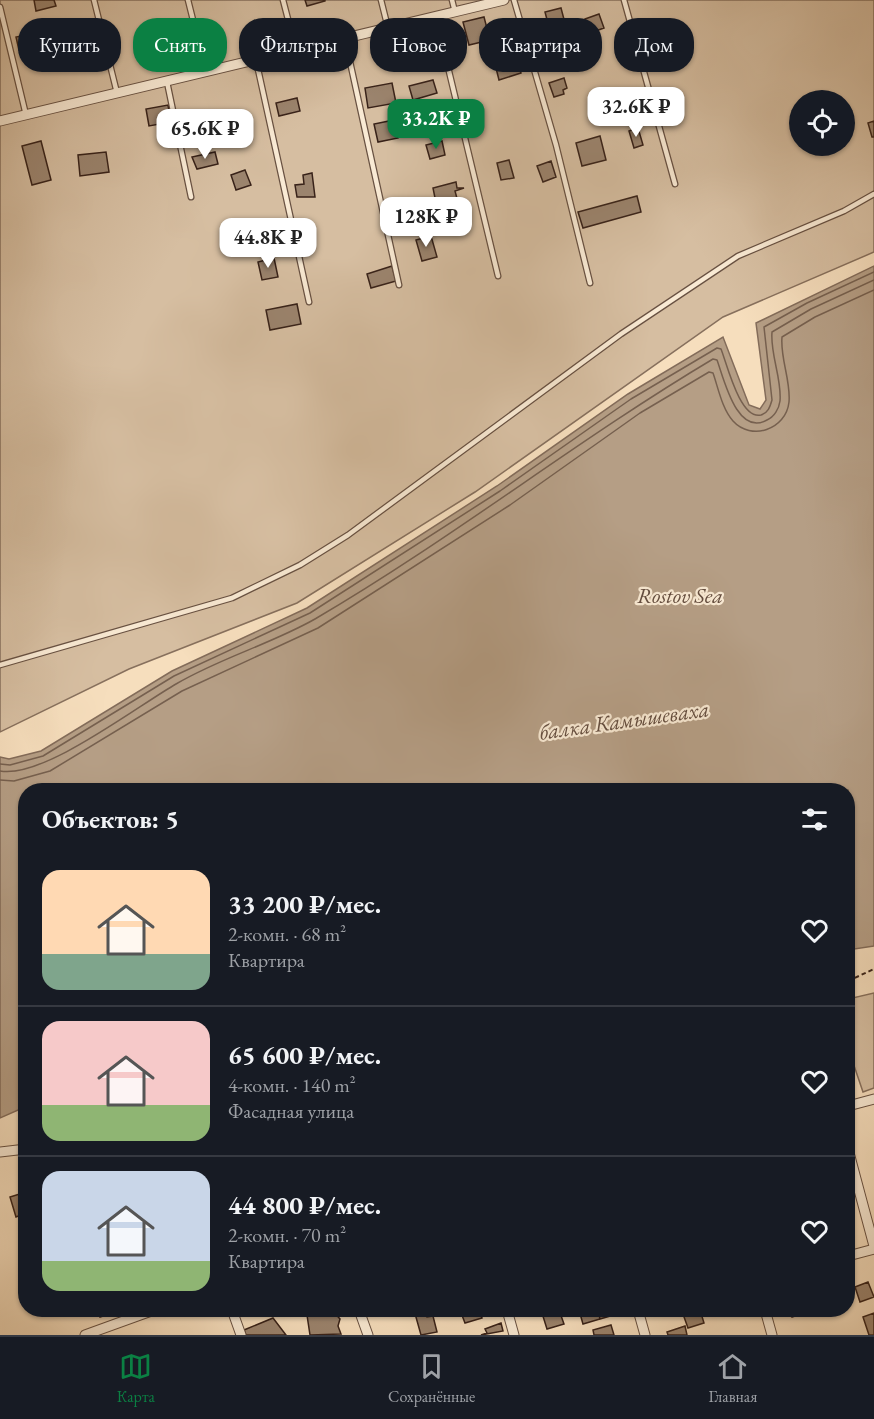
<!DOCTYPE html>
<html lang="ru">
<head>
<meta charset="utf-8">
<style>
	:root { --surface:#171b24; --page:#20242c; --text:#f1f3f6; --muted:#9ea1a6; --line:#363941; --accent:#0b8043 }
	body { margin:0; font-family:"EB Garamond",serif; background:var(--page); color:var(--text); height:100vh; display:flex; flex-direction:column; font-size:22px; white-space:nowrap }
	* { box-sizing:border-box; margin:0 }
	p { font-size:20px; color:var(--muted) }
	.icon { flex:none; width:33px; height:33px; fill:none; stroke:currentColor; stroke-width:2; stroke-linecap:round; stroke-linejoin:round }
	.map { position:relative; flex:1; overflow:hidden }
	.drawer { position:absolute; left:18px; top:783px; width:837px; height:534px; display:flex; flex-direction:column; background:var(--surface); border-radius:24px; box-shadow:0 2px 4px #0004 }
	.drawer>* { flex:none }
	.hud { position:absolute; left:18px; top:18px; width:838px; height:54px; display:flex; gap:12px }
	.buttons { position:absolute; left:789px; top:90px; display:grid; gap:12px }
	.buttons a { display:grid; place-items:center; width:66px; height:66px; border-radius:50%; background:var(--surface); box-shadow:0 2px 4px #0004; font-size:30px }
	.price { position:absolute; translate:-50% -51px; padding:0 14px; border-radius:12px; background:#fff; color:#222; font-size:20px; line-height:39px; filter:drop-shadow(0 2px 3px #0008) }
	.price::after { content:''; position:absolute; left:50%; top:36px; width:18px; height:14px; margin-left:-9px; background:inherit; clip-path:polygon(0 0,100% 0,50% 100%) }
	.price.active { background:var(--accent); color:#fff }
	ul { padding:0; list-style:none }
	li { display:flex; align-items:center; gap:18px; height:150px; padding:0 24px }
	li+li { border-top:2px solid var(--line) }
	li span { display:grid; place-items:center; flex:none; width:168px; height:120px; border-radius:18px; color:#555 }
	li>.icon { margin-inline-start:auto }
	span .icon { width:72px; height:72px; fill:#fffc; stroke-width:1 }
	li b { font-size:26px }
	h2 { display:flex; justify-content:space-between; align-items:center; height:72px; padding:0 24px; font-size:26px }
	.tag { padding:0 21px; border-radius:24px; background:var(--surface); box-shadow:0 2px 4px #0004; font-size:21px; line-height:54px }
	.tag.active { background:var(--accent); color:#fff }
	.dock { display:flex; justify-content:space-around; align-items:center; height:84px; border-top:2px solid var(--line); background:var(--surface); font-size:16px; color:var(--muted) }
	.dock a { display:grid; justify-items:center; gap:3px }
	.dock .active { color:var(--accent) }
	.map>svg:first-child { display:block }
	.green { fill:#d6bea1; stroke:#87705d; stroke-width:1.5; fill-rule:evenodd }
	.water { fill:#b59e85; stroke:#836c5a; stroke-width:1.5 }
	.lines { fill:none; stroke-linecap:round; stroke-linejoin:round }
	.shore { stroke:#76604f; stroke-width:1.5 }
	.building { fill:#9b846e; stroke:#382219; stroke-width:1.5 }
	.lane-casing { stroke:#685142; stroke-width:7 }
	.street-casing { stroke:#685142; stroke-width:11 }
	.path { stroke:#382219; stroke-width:2; stroke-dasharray:4.5 3; stroke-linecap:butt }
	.lane { stroke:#f9ead4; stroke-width:4.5 }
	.street { stroke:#f9ead4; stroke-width:9 }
	.labels { text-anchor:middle; stroke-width:4.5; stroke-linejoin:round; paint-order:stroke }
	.water-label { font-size:22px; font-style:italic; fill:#644d3f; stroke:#f9ead4 }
</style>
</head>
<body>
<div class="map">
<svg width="874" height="1335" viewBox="0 0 874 1335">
	<rect width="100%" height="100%" fill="#f6debd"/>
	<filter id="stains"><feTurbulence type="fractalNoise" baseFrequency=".00333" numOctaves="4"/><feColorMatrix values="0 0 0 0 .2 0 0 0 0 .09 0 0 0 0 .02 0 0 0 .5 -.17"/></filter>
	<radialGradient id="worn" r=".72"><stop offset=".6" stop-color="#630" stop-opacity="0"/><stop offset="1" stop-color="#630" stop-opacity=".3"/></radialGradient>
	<!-- green -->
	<path class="green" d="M0,0h874v252l-151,65 -248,175 -178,111 -168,66 -129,63zM800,100h44v46h-44z
		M874,993v95l-11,4 -15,-44v-49z"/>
	<!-- water -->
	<path class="water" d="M874,266v680l-26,4v-160h-822l-1,317 -25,11v-361l9,2 32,-8 131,-80 135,-63 190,-122 131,-92 95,-57 26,68 11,4 6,-9 -10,-77z"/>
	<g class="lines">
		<!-- shore -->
		<path class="shore" d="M0,764l10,1 33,-9 131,-80 136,-63 190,-122 131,-92 86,-51 4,1c6,15 19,71 40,66 7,-2 9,-8 11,-15l-8,-73 43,-24 67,-31
			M0,771c43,8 136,-64 176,-87 44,-26 95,-40 139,-65 137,-80 262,-179 398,-260l4,1c7,19 20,77 50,60 7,-3 12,-11 13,-19 2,-22 -10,-47 -8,-69l39,-23 63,-29
			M0,780l14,1 36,-10 132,-80 136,-63 192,-123 130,-92 69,-41 4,1c5,14 9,36 20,48 18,20 53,9 56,-19 2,-21 -9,-44 -7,-65l33,-20 59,-27"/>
	</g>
	<!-- building -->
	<path class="building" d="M34,0h20l2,6 -20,5z
		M305,0h20v1l-18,5z
		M561,8l5,19 -16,4 -5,-19z
		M599,14l5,14 -14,5 -5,-14z
		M484,17l6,23 -21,5 -6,-23z
		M37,33l2,13 -20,4 -3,-13z
		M68,35l4,13 -16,5 -4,-13z
		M517,58l4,15 -22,7 -4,-16z
		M564,78l3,10 -4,2 1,4 -10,3 -5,-14z
		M433,80l4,13 -24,7 -4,-14z
		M392,83l4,20 -28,5 -3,-20z
		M297,98l3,13 -21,5 -3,-13z
		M168,105l3,17 -22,4 -3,-17z
		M449,110l4,15 -14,5 -4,-15z
		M394,120l4,18 -20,4 -4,-18z
		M874,121v16h-2l-4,-14z
		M638,128l5,17 -9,3 -5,-17z
		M600,136l6,24 -24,6 -6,-23z
		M41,141l10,39 -19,5 -10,-39z
		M442,141l3,14 -15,4 -4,-14z
		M106,152l3,20 -29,4 -2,-21z
		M215,152l3,12 -21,5 -5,-12z
		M509,160l5,18 -13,2 -4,-17z
		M551,161l5,16 -13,5 -6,-16z
		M245,170l6,15 -15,5 -5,-15z
		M312,173l3,24h-18l-2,-12 9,-1 -1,-9z
		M456,182l1,6h7l-9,3 4,15 -12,2 -2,-5 -10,-5 -2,-10z
		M637,196l4,16 -58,16 -5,-16z
		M431,236l6,21 -15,4 -6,-21z
		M274,258l4,19 -16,3 -4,-18z
		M392,266l4,15 -25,7 -4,-14z
		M297,304l4,20 -31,6 -4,-20z
		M26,1192v21l-10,4 -6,-20z
		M868,1282l6,15 -14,5 -5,-15z
		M97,1310h13l2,3 -12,4z
		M315,1310h17l8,9 -2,7 3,8 -31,1 -3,-20 6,-2z
		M414,1310h11l2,7 6,-1 4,16 -16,3z
		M460,1310h20l2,8 -17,5z
		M535,1310h24l5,14 -17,5 -5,-16 -5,2z
		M579,1310h19l2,9 -17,5z
		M598,1310h17l2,4 -17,5z
		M700,1310l4,13 -16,5 -5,-14z
		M789,1310h17l1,2 -15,5z
		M874,1313v22h-5l-6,-18z
		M273,1318l13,17h-40l-2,-5z
		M501,1323l2,8 -22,4 6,-2 -2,-4z
		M611,1325l3,10h-20l-1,-5z
		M685,1326l2,9h-19l-1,-3z"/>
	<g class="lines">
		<!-- lane casing -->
		<g class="lane-casing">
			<path id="lane" d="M94,0l23,93
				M188,0l18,72
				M283,0l13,50
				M381,0l7,28
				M452,0l3,12
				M514,0l42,145 34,138
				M624,0l51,184
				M0,7l26,108
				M436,17l62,259
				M345,39l54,246
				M256,60l53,242
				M167,82l24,115
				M0,665l232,-67 68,-33 48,-30 273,-201 117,-78 106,-45 30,-17"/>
		</g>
		<!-- street casing -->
		<g class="street-casing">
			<path id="street" d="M0,121l504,-121
				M848,1106l26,-7
				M848,1149l26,97
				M0,1152l26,-3
				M848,1256l26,-7
				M232,1310l9,25
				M359,1310l9,25
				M507,1310l7,25
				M638,1310l7,25
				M765,1310l7,25
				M85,1335l69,-25"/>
		</g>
		<!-- path -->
		<path class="path" d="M848,981l26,-12"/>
		<!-- lane -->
		<use href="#lane" class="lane"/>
		<!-- street -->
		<use href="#street" class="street"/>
	</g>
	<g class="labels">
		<!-- water labels -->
		<g class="water-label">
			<text x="680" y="603">Rostov Sea</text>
			<text transform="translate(624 720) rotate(-8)" y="8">балка Камышеваха</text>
		</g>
	</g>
	<rect width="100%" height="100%" filter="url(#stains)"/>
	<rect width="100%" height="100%" fill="url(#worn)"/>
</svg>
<div class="buttons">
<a><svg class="icon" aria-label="locate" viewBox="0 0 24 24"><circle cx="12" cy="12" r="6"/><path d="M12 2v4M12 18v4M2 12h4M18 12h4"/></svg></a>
</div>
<b class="price" style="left:636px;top:138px">32.6K ₽</b>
<b class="price active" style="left:436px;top:150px">33.2K ₽</b>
<b class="price" style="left:205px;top:160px">65.6K ₽</b>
<b class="price" style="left:426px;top:248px">128K ₽</b>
<b class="price" style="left:268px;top:269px">44.8K ₽</b>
<div class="hud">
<a class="tag">Купить</a>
<a class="tag active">Снять</a>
<a class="tag">Фильтры</a>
<a class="tag">Новое</a>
<a class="tag">Квартира</a>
<a class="tag">Дом</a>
</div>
<section class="drawer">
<h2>Объектов: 5<svg class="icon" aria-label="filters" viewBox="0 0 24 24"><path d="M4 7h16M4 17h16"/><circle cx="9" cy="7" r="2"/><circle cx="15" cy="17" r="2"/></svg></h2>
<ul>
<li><span style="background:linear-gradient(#ffd9b3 70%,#7fa58c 0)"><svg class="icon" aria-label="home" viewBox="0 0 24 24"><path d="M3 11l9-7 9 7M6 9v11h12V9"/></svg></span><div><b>33 200 ₽/мес.</b><p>2-комн. · 68 m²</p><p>Квартира</p></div><svg class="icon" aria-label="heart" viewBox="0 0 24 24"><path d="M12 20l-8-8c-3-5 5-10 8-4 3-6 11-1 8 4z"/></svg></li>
<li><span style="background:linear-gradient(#f6c9c9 70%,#8fb573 0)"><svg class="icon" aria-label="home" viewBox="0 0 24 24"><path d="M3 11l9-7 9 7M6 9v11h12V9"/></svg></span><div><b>65 600 ₽/мес.</b><p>4-комн. · 140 m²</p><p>Фасадная улица</p></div><svg class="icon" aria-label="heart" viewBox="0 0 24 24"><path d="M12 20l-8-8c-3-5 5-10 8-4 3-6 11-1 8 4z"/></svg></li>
<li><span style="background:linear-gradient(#c9d6e8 75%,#8fb573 0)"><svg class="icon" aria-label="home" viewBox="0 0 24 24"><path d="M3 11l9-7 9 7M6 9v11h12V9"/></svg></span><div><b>44 800 ₽/мес.</b><p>2-комн. · 70 m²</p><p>Квартира</p></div><svg class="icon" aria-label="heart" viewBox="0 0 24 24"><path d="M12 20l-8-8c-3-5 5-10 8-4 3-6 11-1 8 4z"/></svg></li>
</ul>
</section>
</div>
<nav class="dock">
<a class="active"><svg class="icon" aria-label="map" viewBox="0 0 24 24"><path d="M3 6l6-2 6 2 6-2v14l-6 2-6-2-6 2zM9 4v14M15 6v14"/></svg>Карта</a>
<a><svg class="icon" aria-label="saved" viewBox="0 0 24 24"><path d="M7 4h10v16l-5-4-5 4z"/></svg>Сохранённые</a>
<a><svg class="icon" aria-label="home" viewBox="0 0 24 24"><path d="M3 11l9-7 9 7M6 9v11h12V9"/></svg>Главная</a>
</nav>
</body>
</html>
